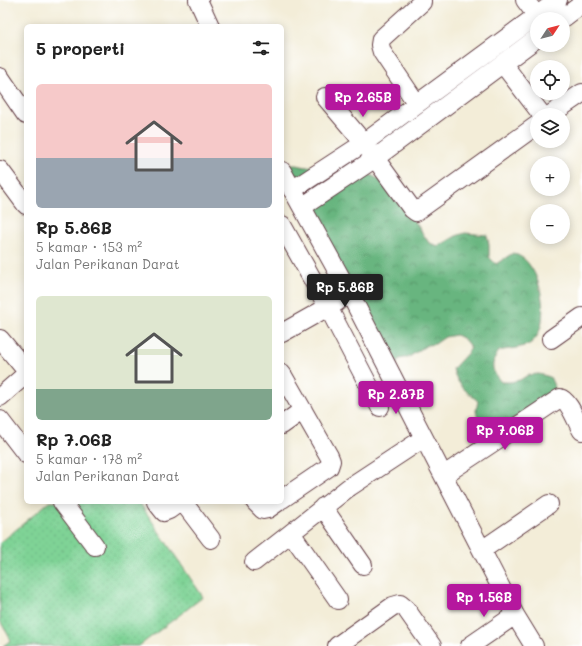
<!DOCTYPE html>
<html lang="id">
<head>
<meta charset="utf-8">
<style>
	:root { --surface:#fff; --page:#f2f2f2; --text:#222; --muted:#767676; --accent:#b5179e }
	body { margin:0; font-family:Mali,sans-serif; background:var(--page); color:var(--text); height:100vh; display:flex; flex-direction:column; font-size:15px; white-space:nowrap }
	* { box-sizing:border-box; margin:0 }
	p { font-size:13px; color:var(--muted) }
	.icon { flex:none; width:22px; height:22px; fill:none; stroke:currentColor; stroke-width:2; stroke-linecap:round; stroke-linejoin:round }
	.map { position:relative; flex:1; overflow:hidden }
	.panel { position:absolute; left:24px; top:24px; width:260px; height:480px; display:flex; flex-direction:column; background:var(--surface); border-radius:6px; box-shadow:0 2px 10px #0003 }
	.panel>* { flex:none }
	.needle { width:26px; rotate:54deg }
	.controls { position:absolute; left:530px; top:12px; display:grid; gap:8px }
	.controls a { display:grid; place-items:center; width:40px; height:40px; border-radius:50%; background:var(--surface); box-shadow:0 2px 10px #0003; font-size:20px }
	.price { position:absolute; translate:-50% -34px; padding:0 9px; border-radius:4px; background:var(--accent); color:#fff; font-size:13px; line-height:26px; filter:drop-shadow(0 1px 2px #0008) }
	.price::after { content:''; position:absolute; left:50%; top:24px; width:12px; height:9px; margin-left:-6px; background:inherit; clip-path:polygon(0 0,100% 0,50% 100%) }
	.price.selected { background:#222; color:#fff }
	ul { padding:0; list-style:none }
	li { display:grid; align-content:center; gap:8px; height:212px; padding:0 12px }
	li span { display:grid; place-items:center; height:124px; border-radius:6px; color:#555 }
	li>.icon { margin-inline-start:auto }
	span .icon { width:72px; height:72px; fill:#fffc; stroke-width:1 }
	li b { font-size:17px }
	h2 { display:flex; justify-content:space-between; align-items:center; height:48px; padding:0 12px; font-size:17px }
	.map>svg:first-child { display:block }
	.grass { fill:url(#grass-dots); stroke:#647960 }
	.forest { fill:url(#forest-crowns); stroke:#586a55 }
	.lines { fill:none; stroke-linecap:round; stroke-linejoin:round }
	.minor-casing { stroke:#633e45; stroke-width:20 }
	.minor { stroke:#fff; stroke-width:18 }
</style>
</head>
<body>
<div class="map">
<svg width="582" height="646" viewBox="0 0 582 646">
	<defs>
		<pattern id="grass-dots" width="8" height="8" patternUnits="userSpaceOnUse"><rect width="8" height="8" fill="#7fd396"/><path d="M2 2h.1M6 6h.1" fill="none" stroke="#6fb581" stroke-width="1.8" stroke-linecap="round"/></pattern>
		<pattern id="forest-crowns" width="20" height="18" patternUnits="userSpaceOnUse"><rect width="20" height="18" fill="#67b57f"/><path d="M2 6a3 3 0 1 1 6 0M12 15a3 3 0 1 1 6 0" fill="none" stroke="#579368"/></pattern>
	</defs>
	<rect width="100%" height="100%" fill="#fff"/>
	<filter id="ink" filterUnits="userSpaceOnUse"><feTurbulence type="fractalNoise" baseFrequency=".025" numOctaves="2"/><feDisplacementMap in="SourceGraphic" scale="8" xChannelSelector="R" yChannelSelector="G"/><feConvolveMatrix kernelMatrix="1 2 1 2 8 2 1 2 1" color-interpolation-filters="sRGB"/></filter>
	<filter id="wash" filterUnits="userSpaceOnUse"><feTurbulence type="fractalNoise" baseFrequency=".012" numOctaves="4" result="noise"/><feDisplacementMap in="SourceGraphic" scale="16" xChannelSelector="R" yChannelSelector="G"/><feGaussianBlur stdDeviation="0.9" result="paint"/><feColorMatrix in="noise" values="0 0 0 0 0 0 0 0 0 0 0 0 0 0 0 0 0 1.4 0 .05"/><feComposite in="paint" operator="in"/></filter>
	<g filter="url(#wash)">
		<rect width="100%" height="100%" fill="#f3edd8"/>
		<!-- grass -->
		<path class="grass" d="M49,502h90l64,95 -64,49h-136l8,-6 -11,-19v-78z"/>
		<!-- forest -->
		<path class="forest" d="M286,165h11l9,2 10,-2 23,4 -9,8 6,8 25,-14 10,4 9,5 34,40 15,23 10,3 17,-10 9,-3 22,2 2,10v12l7,7 17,-11c7,3 13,6 17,13 13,16 20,63 1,77 -10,6 -21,5 -32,8 -9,14 -8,19 2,31h10l9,-2 8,-5 11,-1 11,3 5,11 -5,10 -40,23 -12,6 -10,-1 -9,-6 -3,-9 2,-10c-12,-10 -21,-16 -25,-32 6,-8 13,-13 18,-21l-7,-9 -8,-4 -11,2 -10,7 -8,1 -18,12 -10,2 -5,12z"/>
	</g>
	<g filter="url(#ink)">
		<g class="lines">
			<!-- minor casing -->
			<g class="minor-casing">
				<path id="minor" d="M198,0l12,26
					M525,0l12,16
					M562,19l20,-15
					M503,64l39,51
					M0,77l26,38
					M325,97l39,46 48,66 4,3 121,-87
					M417,104l-35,-52 -2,-7 1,-6 41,-37v-2
					M550,115l32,-22
					M0,170l26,35
					M282,171l69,125 164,319 19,31
					M292,190l72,-47 194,-143
					M302,207l72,-48 163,-121
					M282,225l46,82 52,100
					M282,333l55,-31
					M0,339l25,30 -1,7 -24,21
					M551,339l31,-22
					M282,374l47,82 2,5 -2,6 -47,32
					M0,420l26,34
					M282,425l21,-15
					M444,475l116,-77c9,2 17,25 22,33
					M62,502l33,44
					M156,502l8,10 5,-2 11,-8
					M183,502l28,37
					M255,502l8,8 5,-1 10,-7
					M323,507l40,58
					M482,550l67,-46
					M254,562l37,-29
					M338,600l-47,-67 57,-45 76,-50
					M337,646l56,-40 7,-2 6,5 26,37
					M470,646l45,-31"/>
			</g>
			<!-- minor -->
			<use href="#minor" class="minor"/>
		</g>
	</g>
</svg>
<div class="controls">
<a><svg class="needle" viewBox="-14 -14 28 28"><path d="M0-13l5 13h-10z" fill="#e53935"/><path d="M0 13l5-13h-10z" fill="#767676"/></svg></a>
<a><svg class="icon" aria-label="locate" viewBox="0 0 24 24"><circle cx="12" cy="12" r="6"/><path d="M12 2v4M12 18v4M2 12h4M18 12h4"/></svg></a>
<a><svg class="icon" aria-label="layers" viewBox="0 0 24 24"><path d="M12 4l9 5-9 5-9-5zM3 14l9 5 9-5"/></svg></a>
<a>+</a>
<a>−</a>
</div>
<b class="price" style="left:363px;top:118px">Rp 2.65B</b>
<b class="price selected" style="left:345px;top:308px">Rp 5.86B</b>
<b class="price" style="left:396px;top:415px">Rp 2.87B</b>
<b class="price" style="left:505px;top:451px">Rp 7.06B</b>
<b class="price" style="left:484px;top:618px">Rp 1.56B</b>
<section class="panel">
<h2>5 properti<svg class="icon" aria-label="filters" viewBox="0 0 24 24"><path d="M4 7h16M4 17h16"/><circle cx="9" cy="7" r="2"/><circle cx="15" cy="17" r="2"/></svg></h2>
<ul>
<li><span style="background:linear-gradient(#f6c9c9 60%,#9aa5b1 0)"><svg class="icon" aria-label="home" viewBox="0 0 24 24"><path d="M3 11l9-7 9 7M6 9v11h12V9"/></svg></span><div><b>Rp 5.86B</b><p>5 kamar · 153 m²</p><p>Jalan Perikanan Darat</p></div></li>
<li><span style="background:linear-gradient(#dfe7d0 75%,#7fa58c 0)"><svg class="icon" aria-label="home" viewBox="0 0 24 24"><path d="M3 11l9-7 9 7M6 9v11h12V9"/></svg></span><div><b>Rp 7.06B</b><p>5 kamar · 178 m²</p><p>Jalan Perikanan Darat</p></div></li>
</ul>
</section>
</div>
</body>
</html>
